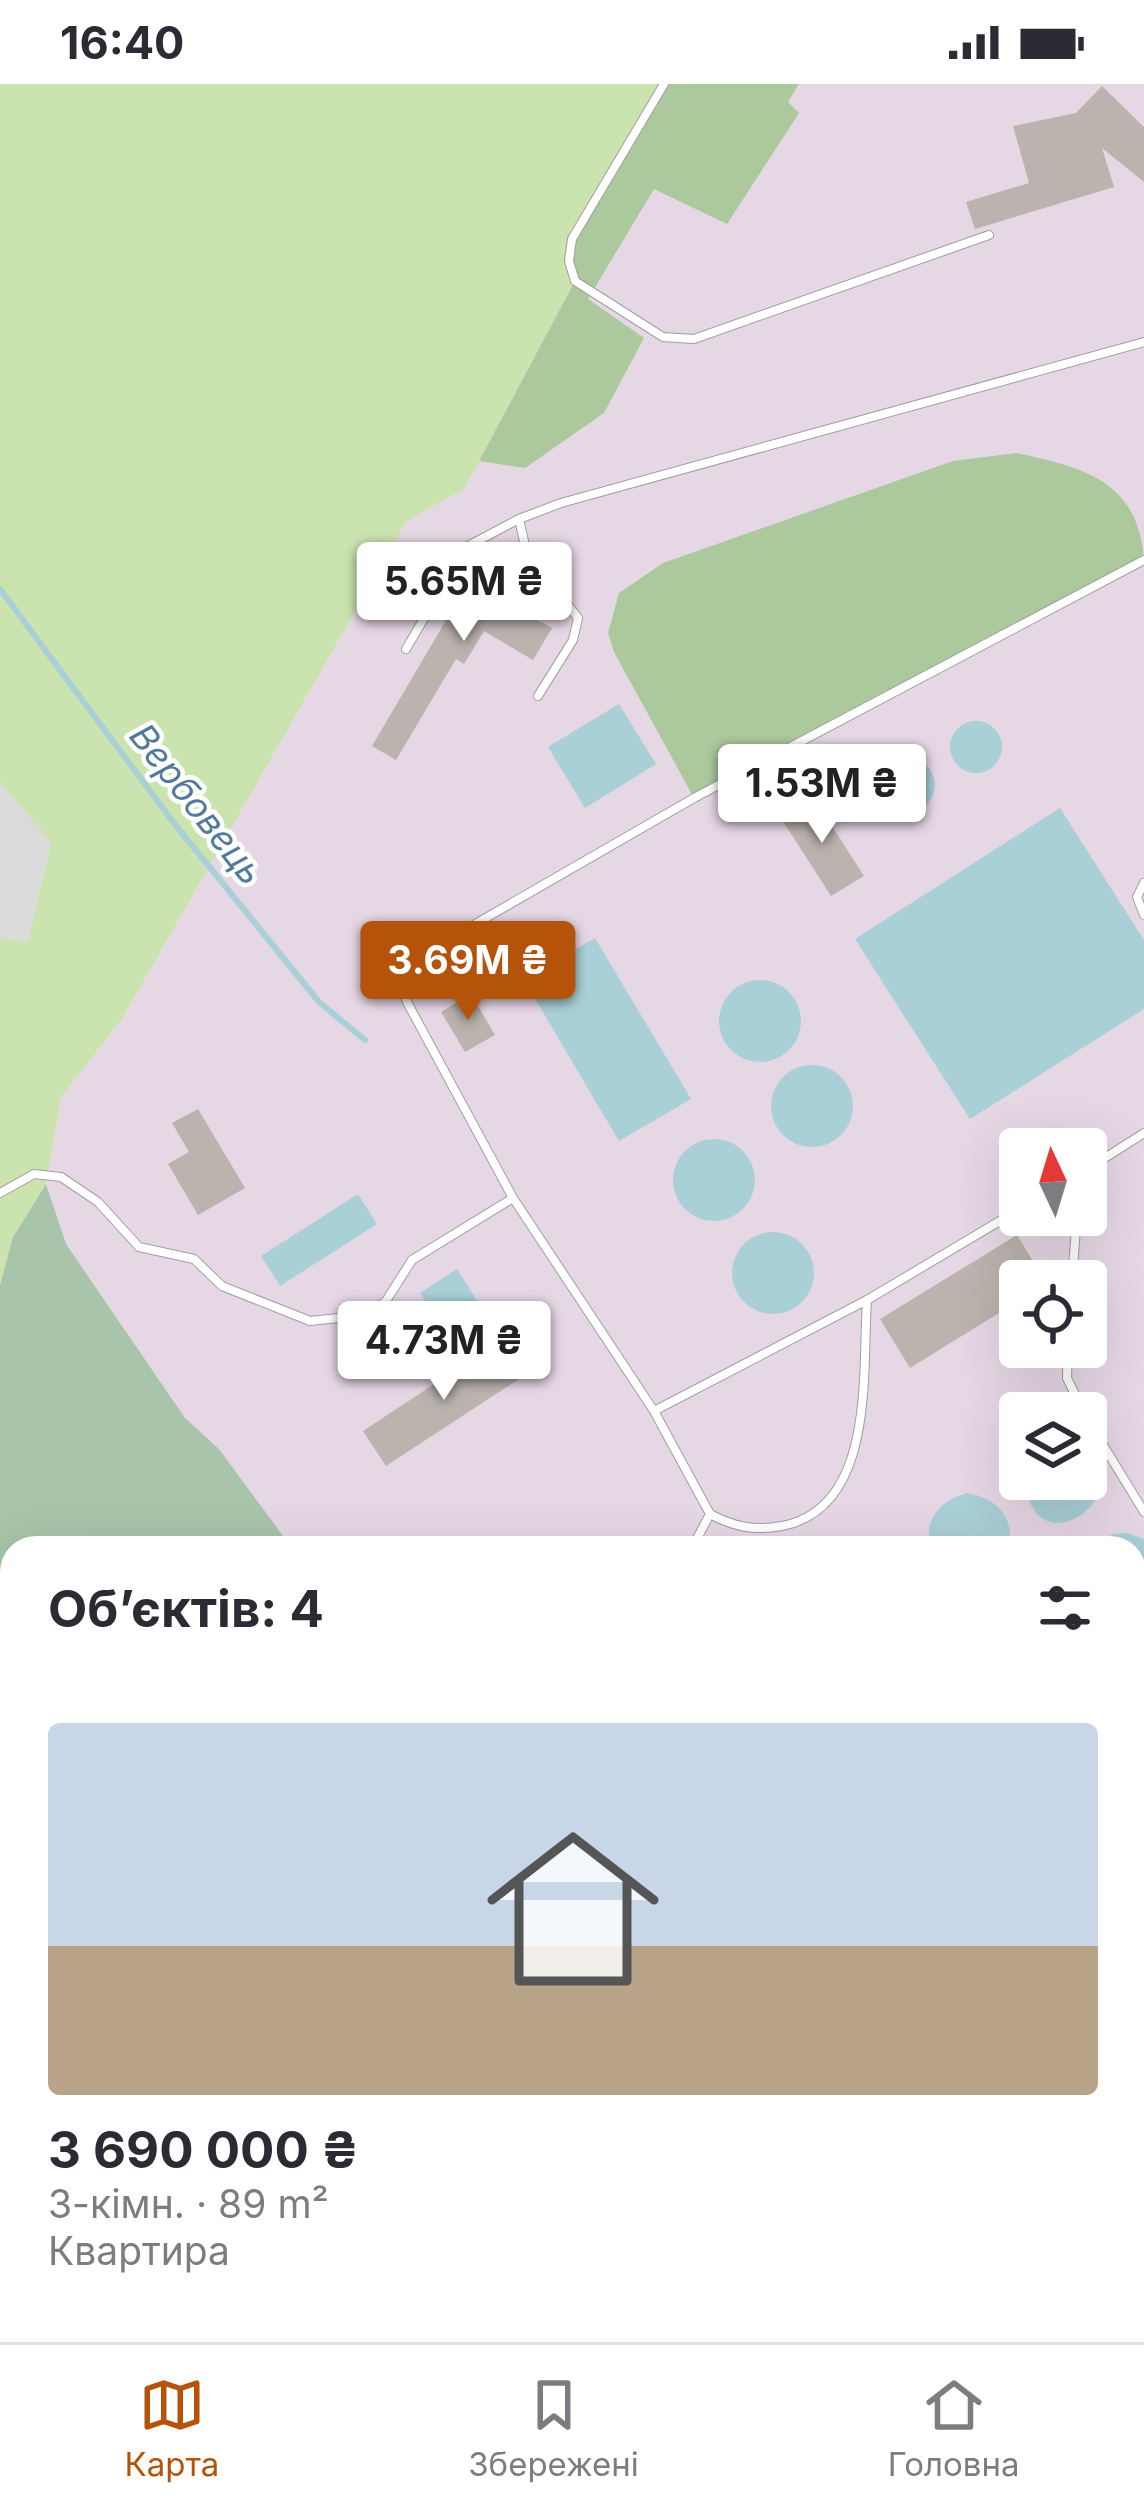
<!DOCTYPE html>
<html lang="uk">
<head>
<meta charset="utf-8">
<style>
	:root { --surface:#fff; --page:#f2f2f3; --text:#2b2b33; --muted:#7c7c81; --line:#e1e1e2; --accent:#b45309 }
	body { margin:0; font-family:Inter,sans-serif; background:var(--page); color:var(--text); height:100vh; display:flex; flex-direction:column; font-size:45px; white-space:nowrap }
	* { box-sizing:border-box; margin:0 }
	p { font-size:39px; color:var(--muted) }
	.icon { flex:none; width:66px; height:66px; fill:none; stroke:currentColor; stroke-width:2; stroke-linecap:round; stroke-linejoin:round }
	.map { position:relative; flex:1; overflow:hidden }
	.sheet { position:absolute; left:0px; top:1452px; width:1146px; height:807px; display:flex; flex-direction:column; background:var(--surface); border-radius:36px 36px 0 0; box-shadow:0 12px 48px #0002 }
	.sheet>* { flex:none }
	.needle { width:78px; rotate:356deg }
	.fabs { position:absolute; left:999px; top:1044px; display:grid; gap:24px }
	.fabs a { display:grid; place-items:center; width:108px; height:108px; border-radius:12px; background:var(--surface); box-shadow:0 12px 48px #0002; font-size:60px }
	.price { position:absolute; translate:-50% -102px; padding:0 27px; border-radius:12px; background:#fff; color:#222; font-size:39px; line-height:78px; filter:drop-shadow(0 3px 6px #0008) }
	.price::after { content:''; position:absolute; left:50%; top:72px; width:36px; height:27px; margin-left:-18px; background:inherit; clip-path:polygon(0 0,100% 0,50% 100%) }
	.price.on { background:var(--accent); color:#fff }
	ul { padding:0; list-style:none }
	li { display:grid; align-content:center; gap:24px; height:636px; padding:0 48px }
	li+li { border-top:3px solid var(--line) }
	li span { display:grid; place-items:center; height:372px; border-radius:12px; color:#555 }
	li>.icon { margin-inline-start:auto }
	span .icon { width:216px; height:216px; fill:#fffc; stroke-width:1 }
	li b { font-size:51px }
	h2 { display:flex; justify-content:space-between; align-items:center; height:144px; padding:0 48px; font-size:51px }
	.status { display:flex; justify-content:space-between; align-items:center; height:84px; padding:0 60px; background:var(--surface); direction:ltr }
	.status svg { height:33px; fill:currentColor }
	.dock { display:flex; justify-content:space-around; align-items:center; height:168px; border-top:3px solid var(--line); background:var(--surface); font-size:33px; color:var(--muted) }
	.dock a { display:grid; justify-items:center; gap:6px }
	.dock .on { color:var(--accent) }
	.map>svg:first-child { display:block }
	.residential { fill:#dbdbdb }
	.industrial { fill:#e6d7e4; fill-rule:evenodd }
	.farmland { fill:#eaebd1 }
	.grass { fill:#cbe3af }
	.forest { fill:#acc99d }
	.cemetery { fill:#a8c4ab }
	.water { fill:#a9cfd7 }
	.lines { fill:none; stroke-linecap:round; stroke-linejoin:round }
	.stream { stroke:#a9cfd7; stroke-width:6 }
	.building { fill:#bbb3ae }
	.lane-casing { stroke:#9f9f9f; stroke-width:10 }
	.path { stroke:#ec7d77; stroke-width:3; stroke-dasharray:6 6; stroke-linecap:butt }
	.lane { stroke:#fff; stroke-width:8 }
	.labels { text-anchor:middle; stroke-width:9; stroke-linejoin:round; paint-order:stroke }
	.water-label { font-size:36px; font-style:italic; fill:#517a9c; stroke:#fff }
</style>
</head>
<body>
<div class="status"><b>16:40</b><svg viewBox="0 0 49 12"><path d="M0 12V9h3v3zM5 12V6h3v6zM10 12V3h3v9zM15 12V0h3v12zM26 1h20v11H26zM47 4h2v5h-2z"/></svg></div>
<div class="map">
<svg width="1144" height="2258" viewBox="0 0 1144 2258">
	<rect width="100%" height="100%" fill="#eeeae4"/>
	<!-- residential -->
	<path class="residential" d="M0,698l51,59 -23,102 -28,-5z"/>
	<!-- industrial -->
	<path class="industrial" d="M664,0h480v1896l-10,2v-434h-842l-73,-99 -34,-31 -119,-174 -20,-60 15,-87 61,-78 285,-498 57,-32 111,-208zM1020,1065h66v66h-66zM1020,1197h66v66h-66zM1020,1329h66v66h-66z"/>
	<!-- farmland -->
	<path class="farmland" d="M0,2053l12,16v178h164l11,11h-187z"/>
	<!-- grass -->
	<path class="grass" d="M0,0h664l-89,197 -111,208 -57,32 -285,498 -61,78 -15,87 -33,53 -13,48v-347l28,4 23,-100 -51,-60z"/>
	<!-- forest -->
	<path class="forest" d="M664,0h135l-11,18 11,11 -72,111 -73,-35 -66,110 56,39 -40,75 -79,55 -46,-7 96,-180 -6,-35z
		M1017,369c67,15 121,27 127,107l-450,238 -80,-146 -6,-19 11,-40 44,-30 290,-102z"/>
	<!-- cemetery -->
	<path class="cemetery" d="M46,1100l20,60 119,174 34,31 73,99h-280v605l-12,-16v-852l13,-48z
		M1144,1896v362h-957l-11,-11h958v-348z"/>
	<!-- water -->
	<path class="water" d="M619,620l37,60 -71,44 -37,-61z
		M950 663a26 26 0 1 1 52 0a26 26 0 1 1-52 0Z
		M883 701a26 26 0 1 1 52 0a26 26 0 1 1-52 0Z
		M1060,724l84,132v69l-174,110 -115,-180z
		M595,854l96,161 -72,42 -95,-161z
		M719 937a41 41 0 1 1 82 0a41 41 0 1 1-82 0Z
		M771 1022a41 41 0 1 1 82 0a41 41 0 1 1-82 0Z
		M673 1096a41 41 0 1 1 82 0a41 41 0 1 1-82 0Z
		M358,1110l19,30 -97,62 -19,-30z
		M732 1189a41 41 0 1 1 82 0a41 41 0 1 1-82 0Z
		M457,1185l24,38 -36,24 -25,-38z
		M1086,1361c58,49 -54,128 -61,34h61z
		M967,1409c29,5 49,24 41,55h-78c-6,-29 9,-47 37,-55z
		M1126,1449l18,6v71l-10,4v-66h-44l23,-14z"/>
	<g class="lines">
		<!-- stream -->
		<path class="stream" d="M0,505l173,233 146,180 46,38"/>
	</g>
	<!-- building -->
	<path class="building" d="M1102,2l42,41v55l-42,-34 12,39 -139,42 -9,-27 63,-19 -16,-57 63,-13z
		M488,465l33,19 -19,32 50,28 -19,32 -49,-29 -20,33 -8,-5 -60,101 -24,-14z
		M812,711l52,81 -33,20 -52,-81z
		M471,910l24,41 -30,17 -24,-40z
		M198,1025l47,79 -47,27 -30,-51 21,-12 -17,-29z
		M1017,1151l28,46h-25v19l-110,68 -30,-49z
		M501,1256l24,35 -139,91 -23,-35z"/>
	<g class="lines">
		<!-- lane casing -->
		<g class="lane-casing">
			<path id="lane" d="M664,0l-92,155 -3,22 6,20 88,56 31,2 295,-104
				M406,565l60,-102 53,-28
				M538,612l35,-56 5,-22 -52,-68 -7,-31 42,-16 583,-161
				M1144,799l-7,14 7,18
				M1086,1086l58,-37
				M0,1109l34,-19 27,3 37,25 41,45 55,12 28,27 88,35 57,-6 19,-14 26,-41 101,-62
				M1072,1197l5,-66
				M1068,1263l-1,31 17,35
				M654,1327l213,-111 153,-91
				M1086,1333l58,95
				M710,1430c24,13 45,17 72,12 94,-18 80,-154 85,-226
				M692,1464l18,-34 -56,-103 -141,-213 -106,-196c-7,-18 -5,-33 11,-45l276,-159 450,-238
				M1134,1974l10,-2
				M1134,2019l10,3
				M1134,2177l10,-39
				M774,2247l43,11
				M341,2258l2,-11
				M493,2258l4,-11
				M650,2258l3,-11
				M959,2258l2,-11
				M1113,2258l3,-11"/>
		</g>
		<!-- path -->
		<path class="path" d="M0,1666l12,17"/>
		<!-- lane -->
		<use href="#lane" class="lane"/>
	</g>
	<g class="labels">
		<!-- water labels -->
		<g class="water-label">
			<text transform="translate(197 720) rotate(52)" y="13">Вербовець</text>
		</g>
	</g>
</svg>
<div class="fabs">
<a><svg class="needle" viewBox="-14 -14 28 28"><path d="M0-13l5 13h-10z" fill="#e53935"/><path d="M0 13l5-13h-10z" fill="#7c7c81"/></svg></a>
<a><svg class="icon" aria-label="locate" viewBox="0 0 24 24"><circle cx="12" cy="12" r="6"/><path d="M12 2v4M12 18v4M2 12h4M18 12h4"/></svg></a>
<a><svg class="icon" aria-label="layers" viewBox="0 0 24 24"><path d="M12 4l9 5-9 5-9-5zM3 14l9 5 9-5"/></svg></a>
</div>
<b class="price" style="left:464px;top:560px">5.65M ₴</b>
<b class="price" style="left:822px;top:762px">1.53M ₴</b>
<b class="price on" style="left:468px;top:939px">3.69M ₴</b>
<b class="price" style="left:444px;top:1319px">4.73M ₴</b>
<section class="sheet">
<h2>Об’єктів: 4<svg class="icon" aria-label="filters" viewBox="0 0 24 24"><path d="M4 7h16M4 17h16"/><circle cx="9" cy="7" r="2"/><circle cx="15" cy="17" r="2"/></svg></h2>
<ul>
<li><span style="background:linear-gradient(#c9d6e8 60%,#b9a48a 0)"><svg class="icon" aria-label="home" viewBox="0 0 24 24"><path d="M3 11l9-7 9 7M6 9v11h12V9"/></svg></span><div><b>3 690 000 ₴</b><p>3-кімн. · 89 m²</p><p>Квартира</p></div></li>
</ul>
</section>
</div>
<nav class="dock">
<a class="on"><svg class="icon" aria-label="map" viewBox="0 0 24 24"><path d="M3 6l6-2 6 2 6-2v14l-6 2-6-2-6 2zM9 4v14M15 6v14"/></svg>Карта</a>
<a><svg class="icon" aria-label="saved" viewBox="0 0 24 24"><path d="M7 4h10v16l-5-4-5 4z"/></svg>Збережені</a>
<a><svg class="icon" aria-label="home" viewBox="0 0 24 24"><path d="M3 11l9-7 9 7M6 9v11h12V9"/></svg>Головна</a>
</nav>
</body>
</html>
